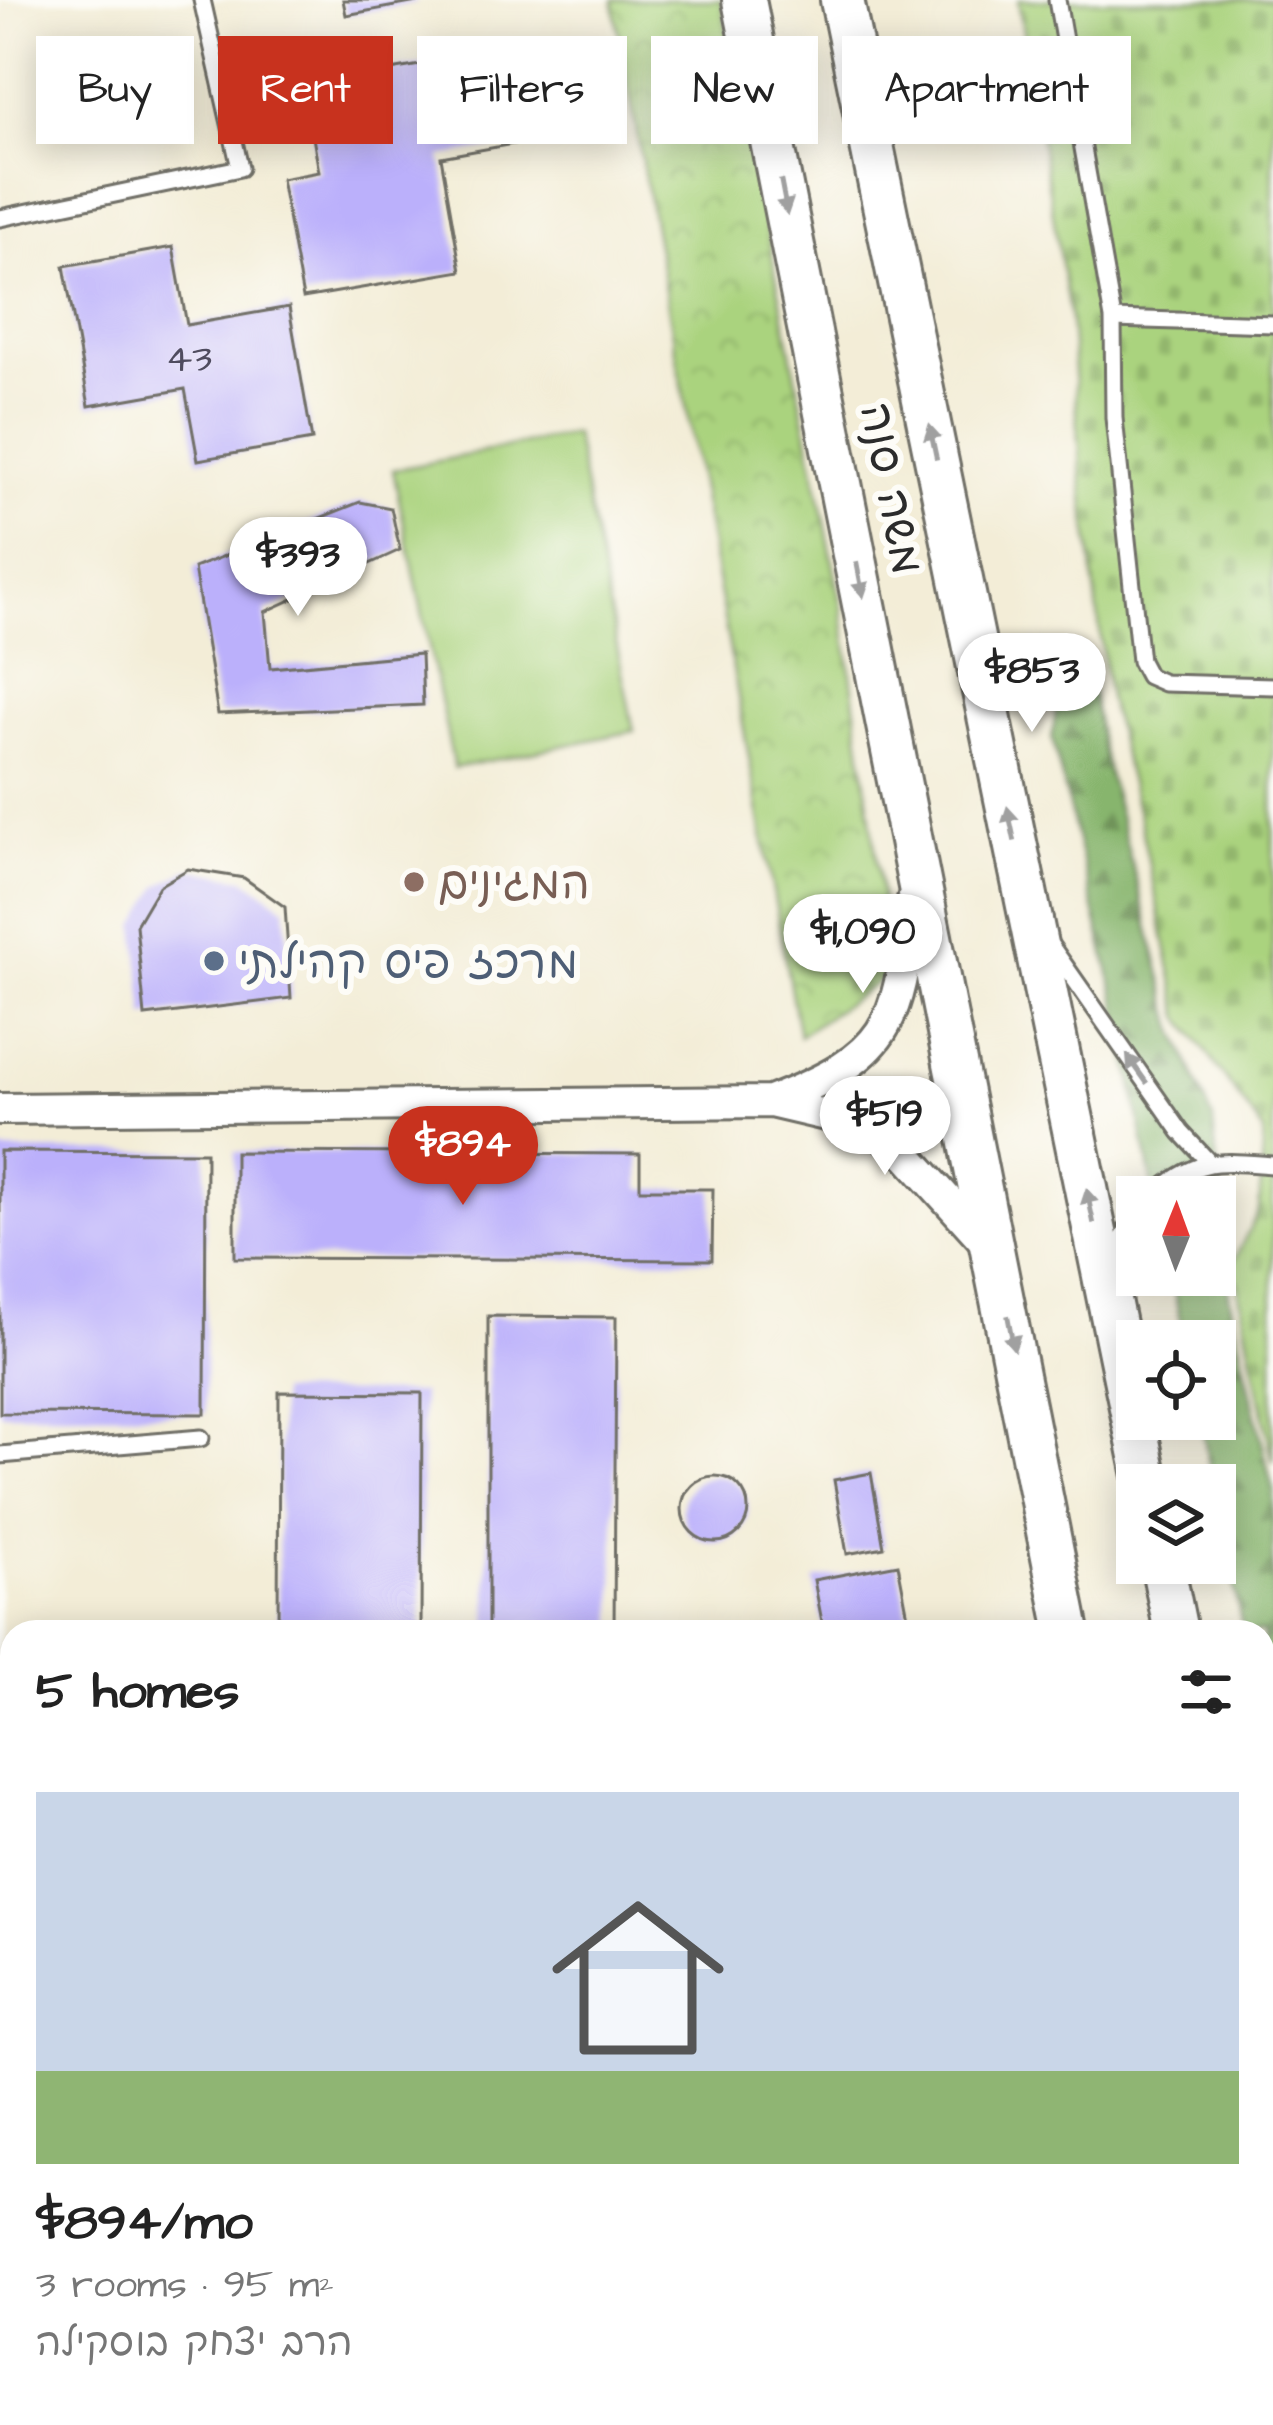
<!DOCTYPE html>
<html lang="en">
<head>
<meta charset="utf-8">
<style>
	:root { --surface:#fff; --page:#f6f6f6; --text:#222; --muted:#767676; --accent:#c8321e }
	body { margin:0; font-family:"Architects Daughter","Playpen Sans Hebrew",sans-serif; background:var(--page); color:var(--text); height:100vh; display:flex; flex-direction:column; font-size:45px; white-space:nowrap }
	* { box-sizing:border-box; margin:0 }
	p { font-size:39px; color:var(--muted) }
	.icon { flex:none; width:66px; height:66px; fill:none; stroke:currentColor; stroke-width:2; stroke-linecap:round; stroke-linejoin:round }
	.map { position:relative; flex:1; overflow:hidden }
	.sheet { position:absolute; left:0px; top:1620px; width:1275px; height:807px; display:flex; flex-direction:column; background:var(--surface); border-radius:36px 36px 0 0; box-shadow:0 6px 30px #0003 }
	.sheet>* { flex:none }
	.guide { position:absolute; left:36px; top:36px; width:1203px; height:108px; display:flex; gap:24px }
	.needle { width:78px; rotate:1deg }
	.fabs { position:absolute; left:1116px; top:1176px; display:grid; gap:24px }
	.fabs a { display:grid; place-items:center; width:120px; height:120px; border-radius:0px; background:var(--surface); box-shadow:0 6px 30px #0003; font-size:60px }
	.price { position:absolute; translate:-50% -102px; padding:0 27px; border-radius:42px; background:#fff; color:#222; font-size:39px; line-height:78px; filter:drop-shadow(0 3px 6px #0008) }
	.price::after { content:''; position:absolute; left:50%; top:72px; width:36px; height:27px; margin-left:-18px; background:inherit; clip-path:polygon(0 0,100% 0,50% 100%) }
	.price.current { background:var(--accent); color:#fff }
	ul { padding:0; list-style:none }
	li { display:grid; align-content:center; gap:24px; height:636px; padding:0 36px }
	li span { display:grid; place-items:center; height:372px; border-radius:0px; color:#555 }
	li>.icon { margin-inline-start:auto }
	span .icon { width:216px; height:216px; fill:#fffc; stroke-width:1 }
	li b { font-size:51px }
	h2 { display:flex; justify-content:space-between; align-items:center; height:144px; padding:0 36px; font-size:51px }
	.tag { padding:0 42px; border-radius:0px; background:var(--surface); box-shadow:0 6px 30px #0003; font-size:42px; line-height:108px }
	.tag.current { background:var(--accent); color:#fff }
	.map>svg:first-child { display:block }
	.grass { fill:#aad37e; stroke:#6a7f54; stroke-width:3 }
	.forest { fill:url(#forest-firs); stroke:#59704c; stroke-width:3 }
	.cemetery { fill:url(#cemetery-stones); stroke:#6a7f54; stroke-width:3 }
	.park { fill:url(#park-crowns); stroke:#6a7f54; stroke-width:3 }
	.building { fill:#bbb0fb }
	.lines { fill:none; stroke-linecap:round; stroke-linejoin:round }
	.service-casing { stroke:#716f67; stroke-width:21 }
	.minor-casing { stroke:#716f67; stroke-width:36 }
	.secondary-casing { stroke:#716f67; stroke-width:48 }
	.service { stroke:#fff; stroke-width:15 }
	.minor { stroke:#fff; stroke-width:30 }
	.secondary { stroke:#fff; stroke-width:42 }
	.oneway { fill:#a0a0a0 }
	.education-dot { fill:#8d6e63; stroke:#fdfcf7; stroke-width:4.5 }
	.service-dot { fill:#5c6f8a; stroke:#fdfcf7; stroke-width:4.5 }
	.labels { text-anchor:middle; stroke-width:12; stroke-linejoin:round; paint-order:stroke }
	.number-label { font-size:39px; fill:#4f4c5f }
	.street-label { font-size:45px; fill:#2b2b2b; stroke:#fdfcf7 }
	.education-label { font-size:45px; fill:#785e54; stroke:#fdfcf7; text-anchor:start }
	.service-label { font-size:45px; fill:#4e5e75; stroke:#fdfcf7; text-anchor:start }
</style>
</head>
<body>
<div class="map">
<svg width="1273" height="2425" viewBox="0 0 1273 2425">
	<defs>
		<pattern id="forest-firs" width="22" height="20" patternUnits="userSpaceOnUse" patternTransform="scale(3)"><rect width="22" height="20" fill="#87b56d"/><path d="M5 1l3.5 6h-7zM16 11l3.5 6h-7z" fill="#6f935a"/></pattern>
		<pattern id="cemetery-stones" width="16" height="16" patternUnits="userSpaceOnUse" patternTransform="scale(3)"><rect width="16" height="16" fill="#aad37e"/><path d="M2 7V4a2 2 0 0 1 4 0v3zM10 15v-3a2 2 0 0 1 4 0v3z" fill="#92b56d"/></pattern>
		<pattern id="park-crowns" width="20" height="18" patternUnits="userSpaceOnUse" patternTransform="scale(3)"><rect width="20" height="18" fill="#aad37e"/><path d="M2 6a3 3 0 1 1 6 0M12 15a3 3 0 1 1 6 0" fill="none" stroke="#92b56d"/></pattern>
	</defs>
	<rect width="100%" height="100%" fill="#fdfcf7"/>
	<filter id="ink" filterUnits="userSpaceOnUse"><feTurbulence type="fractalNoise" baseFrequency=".00833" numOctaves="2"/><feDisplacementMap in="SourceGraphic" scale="24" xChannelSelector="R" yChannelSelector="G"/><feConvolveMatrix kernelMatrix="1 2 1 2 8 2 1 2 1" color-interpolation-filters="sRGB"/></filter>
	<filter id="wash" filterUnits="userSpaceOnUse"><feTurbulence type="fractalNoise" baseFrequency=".004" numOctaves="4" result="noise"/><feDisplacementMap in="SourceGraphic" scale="48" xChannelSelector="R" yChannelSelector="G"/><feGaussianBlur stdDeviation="2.7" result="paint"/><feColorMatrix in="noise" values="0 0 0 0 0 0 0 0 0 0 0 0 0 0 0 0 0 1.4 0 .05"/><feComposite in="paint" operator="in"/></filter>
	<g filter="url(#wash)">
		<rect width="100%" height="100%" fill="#f3edd7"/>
		<!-- grass -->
		<path class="grass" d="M574,434l60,297 -180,37 -61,-298z"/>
		<!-- forest -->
		<path class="forest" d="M1088,670l13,77 74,281 38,92 16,176 44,195v290l-10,-49v-100h-20l-43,-213h15v-78h-31l-13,-66h44v-78h-60l-40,-202 -63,-257 10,-67z"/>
		<!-- cemetery -->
		<path class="cemetery" d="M1018,0h255v1462l-40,-199 26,-54 5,-77 -83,-115 -42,-200 -31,-119 -26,-217 -12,-162z"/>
		<!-- park -->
		<path class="park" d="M613,0h108l121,608 50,364 -93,64z"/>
		<g id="blocks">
			<!-- building -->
			<path class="building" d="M343,0h74v2l-71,13z
				M525,47l16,92 -100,18 20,114 -158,27 -22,-119 38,-7 -15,-87z
				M173,247l14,78 102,-18 23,133 -114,20 -13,-71 -96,17 -25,-140z
				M360,502l31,6 9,42 -135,62 5,56 151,-14 2,51 -205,9 -24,-146z
				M188,869l56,9 41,29 6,91 -146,18 -9,-91 23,-39z
				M0,1151l206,1 -1,262 -205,-1z
				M235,1152l405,2v35h73l-1,71 -477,-2z
				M488,1316l128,1 -2,315h-126z
				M279,1392l143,1 -1,239h-143z
				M871,1473l13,74 -37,7 -13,-74z
				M682 1509a33 33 0 1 1 66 0a33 33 0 1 1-66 0Z
				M898,1564l13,68h-87l-10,-52z
				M507,2415h329v10h-329z
				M887,2415h126l-1,10h-126z"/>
		</g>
	</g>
	<g filter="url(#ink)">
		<use href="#blocks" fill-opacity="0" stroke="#716f67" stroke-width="3"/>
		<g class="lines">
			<!-- service casing -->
			<g class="service-casing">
				<path id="service" d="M1057,0l56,319 1,99 26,243 8,15 16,7 109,3
					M0,218l240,-50 -38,-168
					M1113,319l160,5
					M1051,946l130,186 27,29
					M1152,1197c45,-40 64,-36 121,-32
					M1118,1264l2,-20 17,-34
					M0,1455l201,-17"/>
			</g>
			<!-- minor casing -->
			<g class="minor-casing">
				<path id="minor" d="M770,1102c126,-49 126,-77 143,-203
					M0,1109l770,-7 94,22 32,19 94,104"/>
			</g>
			<!-- secondary casing -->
			<g class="secondary-casing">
				<path id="secondary" d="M744,0l324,1632
					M842,0l305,1485
					M1162,1563l14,69
					M1263,2062l10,46
					M1195,2415l1,10"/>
			</g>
			<!-- service -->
			<use href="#service" class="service"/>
			<!-- minor -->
			<use href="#minor" class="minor"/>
			<!-- secondary -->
			<use href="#secondary" class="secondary"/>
		</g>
		<!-- one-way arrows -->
		<defs><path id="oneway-solid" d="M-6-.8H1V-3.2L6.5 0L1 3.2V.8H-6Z" transform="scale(3)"/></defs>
		<g class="oneway">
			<use href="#oneway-solid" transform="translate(784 197) rotate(79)"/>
			<use href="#oneway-solid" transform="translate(933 442) rotate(-102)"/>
			<use href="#oneway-solid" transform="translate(860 580) rotate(79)"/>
			<use href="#oneway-solid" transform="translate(1011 824) rotate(-102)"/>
			<use href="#oneway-solid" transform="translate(1137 1069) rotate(-125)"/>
			<use href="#oneway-solid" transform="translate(1090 1206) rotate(-102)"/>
			<use href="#oneway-solid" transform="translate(1011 1333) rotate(79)"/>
		</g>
	</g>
	<!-- markers -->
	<circle class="education-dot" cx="414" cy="882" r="12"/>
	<circle class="service-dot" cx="214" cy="961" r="12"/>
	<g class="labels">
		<!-- number labels -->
		<g class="number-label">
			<text x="189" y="371">43</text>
		</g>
		<!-- street labels -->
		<g class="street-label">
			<text transform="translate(893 488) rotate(79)" y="16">משה סנה</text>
		</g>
		<!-- education labels -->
		<g class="education-label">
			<text x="438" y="898">המגינים</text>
		</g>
		<!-- service labels -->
		<g class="service-label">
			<text x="238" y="977">מרכז פיס קהילתי</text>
		</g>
	</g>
</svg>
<div class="fabs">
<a><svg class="needle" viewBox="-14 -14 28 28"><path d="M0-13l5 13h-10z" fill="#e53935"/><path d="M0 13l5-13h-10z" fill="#767676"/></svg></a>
<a><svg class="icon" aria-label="locate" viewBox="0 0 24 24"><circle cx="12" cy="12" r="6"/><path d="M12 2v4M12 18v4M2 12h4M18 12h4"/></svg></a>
<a><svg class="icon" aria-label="layers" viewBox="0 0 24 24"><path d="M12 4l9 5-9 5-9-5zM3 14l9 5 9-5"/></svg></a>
</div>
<b class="price" style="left:298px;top:619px">$393</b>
<b class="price" style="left:1032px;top:735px">$853</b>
<b class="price" style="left:863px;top:996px">$1,090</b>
<b class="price" style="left:885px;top:1178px">$519</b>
<b class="price current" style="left:463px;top:1208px">$894</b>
<div class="guide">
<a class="tag">Buy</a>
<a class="tag current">Rent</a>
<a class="tag">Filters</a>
<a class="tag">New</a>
<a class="tag">Apartment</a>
</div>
<section class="sheet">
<h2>5 homes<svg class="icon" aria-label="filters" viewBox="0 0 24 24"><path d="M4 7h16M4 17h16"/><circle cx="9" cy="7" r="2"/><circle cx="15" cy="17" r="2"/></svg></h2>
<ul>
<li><span style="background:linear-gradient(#c9d6e8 75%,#8fb573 0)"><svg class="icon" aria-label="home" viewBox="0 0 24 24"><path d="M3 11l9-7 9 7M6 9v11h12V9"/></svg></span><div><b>$894/mo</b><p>3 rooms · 95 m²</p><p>הרב יצחק בוסקילה</p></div></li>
</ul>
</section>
</div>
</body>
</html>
